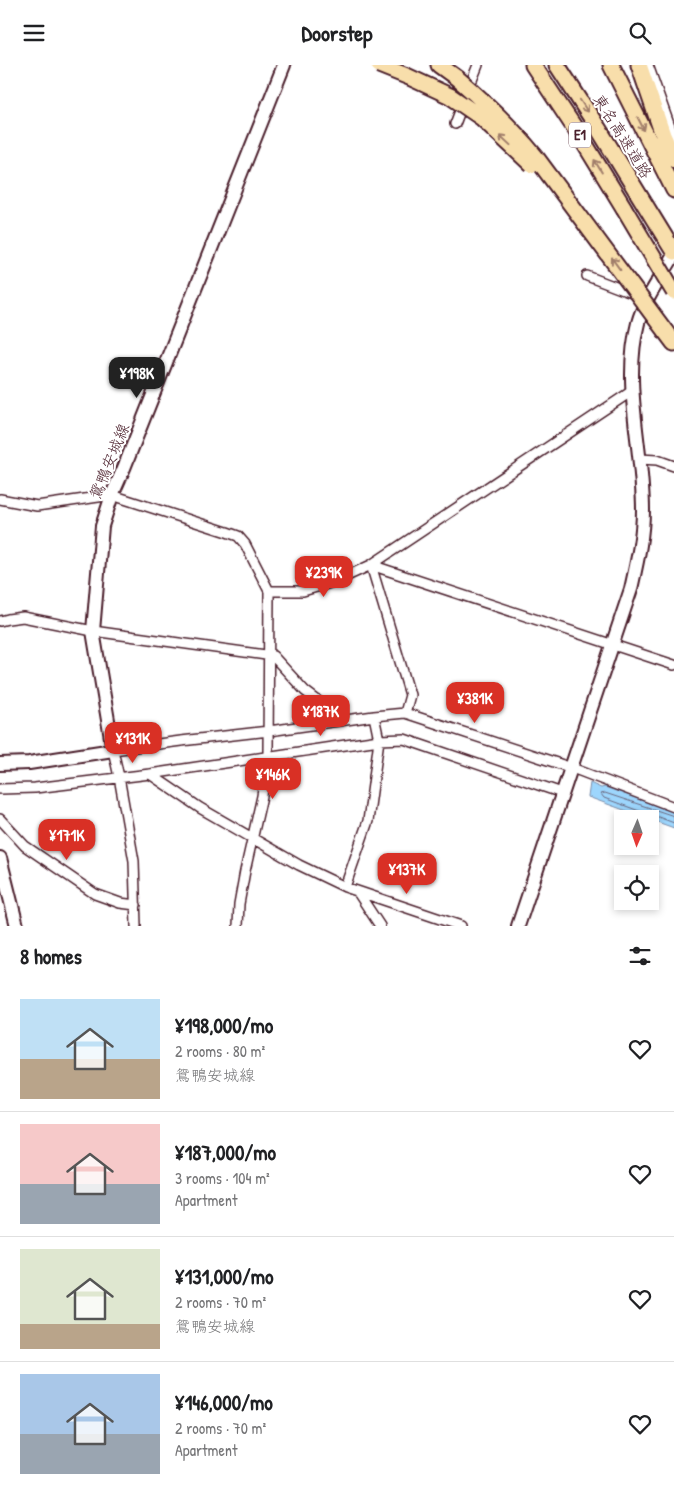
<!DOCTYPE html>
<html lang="en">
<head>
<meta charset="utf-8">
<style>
	:root { --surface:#fff; --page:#f6f6f6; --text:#202124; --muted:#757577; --line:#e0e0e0; --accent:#d93025 }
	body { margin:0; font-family:"Patrick Hand","Klee One",sans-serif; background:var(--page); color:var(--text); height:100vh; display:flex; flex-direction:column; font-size:19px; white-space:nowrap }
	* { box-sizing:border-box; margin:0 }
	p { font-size:16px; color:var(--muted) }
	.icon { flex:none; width:28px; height:28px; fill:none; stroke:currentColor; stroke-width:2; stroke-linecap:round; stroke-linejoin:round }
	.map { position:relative; height:861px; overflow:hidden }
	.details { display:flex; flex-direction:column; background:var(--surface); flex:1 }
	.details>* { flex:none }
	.needle { width:32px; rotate:182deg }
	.tools { position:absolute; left:614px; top:745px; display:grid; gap:10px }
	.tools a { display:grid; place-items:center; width:45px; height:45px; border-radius:0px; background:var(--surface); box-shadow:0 2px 8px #0003; font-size:25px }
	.price { position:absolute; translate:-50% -42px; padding:0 11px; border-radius:10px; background:var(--accent); color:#fff; font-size:16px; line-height:32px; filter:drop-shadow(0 1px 2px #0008) }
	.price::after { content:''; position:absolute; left:50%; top:30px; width:15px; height:11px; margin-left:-8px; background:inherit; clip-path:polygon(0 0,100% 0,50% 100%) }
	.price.on { background:#222; color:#fff }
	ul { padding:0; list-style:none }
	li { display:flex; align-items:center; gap:15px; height:125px; padding:0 20px }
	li+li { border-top:1px solid var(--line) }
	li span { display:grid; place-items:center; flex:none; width:140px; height:100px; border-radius:0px; color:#555 }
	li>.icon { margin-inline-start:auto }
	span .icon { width:60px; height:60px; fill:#fffc; stroke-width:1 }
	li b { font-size:21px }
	h2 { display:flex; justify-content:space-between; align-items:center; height:60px; padding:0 20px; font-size:21px }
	header { display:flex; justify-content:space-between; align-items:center; height:65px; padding:0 20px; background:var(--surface); font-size:22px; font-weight:700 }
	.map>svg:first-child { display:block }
	.water { fill:#9dd6fd; stroke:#7c8da9 }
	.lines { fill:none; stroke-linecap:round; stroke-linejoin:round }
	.shore { stroke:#6b687f; stroke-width:1 }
	.street-casing { stroke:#4a1f2b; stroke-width:12 }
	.secondary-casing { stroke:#4a1f2b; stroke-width:16 }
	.highway-casing { stroke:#4a1f2b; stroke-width:19 }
	.street { stroke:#fff; stroke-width:9 }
	.secondary { stroke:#fff; stroke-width:12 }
	.highway { stroke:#f8deab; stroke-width:15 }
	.highway-bridge-casing { stroke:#4a1f2b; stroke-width:19; stroke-linecap:butt }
	.highway-bridge { stroke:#f8deab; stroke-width:15 }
	.oneway { stroke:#a17e6b }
	.labels { text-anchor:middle; stroke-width:4; stroke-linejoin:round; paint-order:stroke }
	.shield { fill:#fff; stroke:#80626b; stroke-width:1 }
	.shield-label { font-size:15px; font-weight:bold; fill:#4a1f2b }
	.street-label { font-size:16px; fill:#4a1f2b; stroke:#fff }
</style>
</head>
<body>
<header><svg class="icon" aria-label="menu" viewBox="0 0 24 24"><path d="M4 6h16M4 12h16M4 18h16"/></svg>Doorstep<svg class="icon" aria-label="search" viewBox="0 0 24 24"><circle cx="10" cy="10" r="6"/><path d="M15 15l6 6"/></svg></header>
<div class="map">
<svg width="674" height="861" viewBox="0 0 674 861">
	<rect width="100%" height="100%" fill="#fff"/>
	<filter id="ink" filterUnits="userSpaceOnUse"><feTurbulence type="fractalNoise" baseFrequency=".02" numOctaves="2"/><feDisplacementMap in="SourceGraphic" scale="10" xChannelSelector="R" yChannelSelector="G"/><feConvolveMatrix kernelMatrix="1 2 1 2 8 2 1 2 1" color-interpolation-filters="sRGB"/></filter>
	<g filter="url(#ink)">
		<!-- water -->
		<path class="water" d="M590,718l11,5 4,-1 69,25v16l-86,-31z"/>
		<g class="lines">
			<!-- shore -->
			<path class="shore" d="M674,751l-69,-23 -4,1 3,4 38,14 5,4 6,-1 21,8"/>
			<!-- street casing -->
			<g class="street-casing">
				<path id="street" d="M648,0l26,73
					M468,25l10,-25
					M455,59l8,-21
					M587,211l47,18
					M640,394l17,1 17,6
					M0,434l37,7 75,-11 115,37 11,4 7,8 24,47 -1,162 -6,43 -17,75 -6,33 -1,22
					M371,500l303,100
					M371,500l39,130 -5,18
					M269,526h34l31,-9 37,-17 261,-174
					M0,556l8,-2 15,-2 70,14 180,25 32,35 30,23 2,7
					M150,709l50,34 99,57 46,22 116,39
					M0,724l35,-1 115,-14 229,-34 25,-1 158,54
					M0,754l25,27 70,48 25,9 16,2
					M345,822l23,-66 11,-81 -5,-24
					M357,826l23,35
					M136,861l-2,-65 -15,-84 -6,-27 68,-9 88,-10 105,-15 31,-3 167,55 102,39"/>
			</g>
			<!-- secondary casing -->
			<g class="secondary-casing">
				<path id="secondary" d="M0,699l29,-1 84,-13 -20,-119 9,-105 10,-31 12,-27 160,-403
					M0,793l17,68
					M518,861l113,-337c6,-27 12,-52 12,-79 0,-62 -21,-126 -5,-187 6,-23 24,-47 36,-68"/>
			</g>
			<!-- highway casing -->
			<g class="highway-casing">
				<path id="highway" d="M439,0l18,13
					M533,0l47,71 44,72
					M557,0l41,63 76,124
					M611,0l63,125
					M639,0l24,70 11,24
					M665,266l9,12"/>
			</g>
			<!-- street -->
			<use href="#street" class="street"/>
			<!-- secondary -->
			<use href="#secondary" class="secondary"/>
			<!-- highway -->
			<use href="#highway" class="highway"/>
			<!-- highway-bridge casing -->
			<g class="highway-bridge-casing">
				<path id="highway-bridge" d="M379,0l30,12 41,19 32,22 50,47
					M457,13c28,24 54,49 78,78l130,175
					M624,143l50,84"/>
			</g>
			<!-- highway-bridge -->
			<use href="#highway-bridge" class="highway-bridge"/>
		</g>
		<!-- one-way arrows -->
		<defs><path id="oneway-shaft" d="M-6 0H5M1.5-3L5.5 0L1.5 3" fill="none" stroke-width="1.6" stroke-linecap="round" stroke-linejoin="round" transform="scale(1.25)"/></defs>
		<g class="oneway">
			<use href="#oneway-shaft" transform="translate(584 41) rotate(57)"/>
			<use href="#oneway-shaft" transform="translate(641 59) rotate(63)"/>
			<use href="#oneway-shaft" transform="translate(505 75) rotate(-137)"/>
			<use href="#oneway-shaft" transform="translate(598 101) rotate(-121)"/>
			<use href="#oneway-shaft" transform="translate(616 199) rotate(-126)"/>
		</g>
	</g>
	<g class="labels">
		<!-- shield labels -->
		<rect class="shield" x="569" y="57.5" width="22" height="25" rx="4"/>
		<g class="shield-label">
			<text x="580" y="75">E1</text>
		</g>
		<!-- street labels -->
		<g class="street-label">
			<text transform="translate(623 71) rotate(58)" y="6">東名高速道路</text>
			<text transform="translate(109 396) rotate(-68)" y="6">鴛鴨安城線</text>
		</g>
	</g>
</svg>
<div class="tools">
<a><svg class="needle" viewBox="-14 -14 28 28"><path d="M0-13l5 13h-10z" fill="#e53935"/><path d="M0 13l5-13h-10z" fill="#757577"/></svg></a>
<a><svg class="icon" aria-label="locate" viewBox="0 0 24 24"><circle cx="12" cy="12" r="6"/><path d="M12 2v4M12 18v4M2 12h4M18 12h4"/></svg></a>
</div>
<b class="price on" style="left:137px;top:334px">¥198K</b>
<b class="price" style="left:324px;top:533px">¥239K</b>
<b class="price" style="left:475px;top:659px">¥381K</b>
<b class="price" style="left:321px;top:672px">¥187K</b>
<b class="price" style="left:133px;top:699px">¥131K</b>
<b class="price" style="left:273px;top:735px">¥146K</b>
<b class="price" style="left:67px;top:796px">¥171K</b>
<b class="price" style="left:407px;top:830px">¥137K</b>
</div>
<section class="details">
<h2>8 homes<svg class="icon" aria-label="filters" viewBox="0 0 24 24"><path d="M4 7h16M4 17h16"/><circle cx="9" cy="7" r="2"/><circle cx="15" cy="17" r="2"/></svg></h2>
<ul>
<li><span style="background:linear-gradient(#bfe0f5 60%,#b9a48a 0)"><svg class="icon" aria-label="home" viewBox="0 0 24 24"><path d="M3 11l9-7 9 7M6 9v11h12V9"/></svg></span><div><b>¥198,000/mo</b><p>2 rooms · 80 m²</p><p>鴛鴨安城線</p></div><svg class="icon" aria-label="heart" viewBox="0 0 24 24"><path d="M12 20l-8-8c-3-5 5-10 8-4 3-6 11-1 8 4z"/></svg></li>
<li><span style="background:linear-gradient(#f6c9c9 60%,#9aa5b1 0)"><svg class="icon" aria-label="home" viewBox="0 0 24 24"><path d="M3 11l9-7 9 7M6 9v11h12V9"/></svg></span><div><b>¥187,000/mo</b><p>3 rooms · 104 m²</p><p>Apartment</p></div><svg class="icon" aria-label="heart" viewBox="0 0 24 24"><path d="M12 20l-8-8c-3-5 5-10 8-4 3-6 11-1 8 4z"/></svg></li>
<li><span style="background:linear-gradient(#dfe7d0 75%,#b9a48a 0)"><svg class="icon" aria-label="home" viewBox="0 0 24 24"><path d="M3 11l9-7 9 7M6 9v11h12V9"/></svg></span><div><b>¥131,000/mo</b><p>2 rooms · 70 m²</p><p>鴛鴨安城線</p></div><svg class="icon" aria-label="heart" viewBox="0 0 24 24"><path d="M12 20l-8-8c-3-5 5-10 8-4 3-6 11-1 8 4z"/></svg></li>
<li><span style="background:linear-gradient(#a9c7e8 60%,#9aa5b1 0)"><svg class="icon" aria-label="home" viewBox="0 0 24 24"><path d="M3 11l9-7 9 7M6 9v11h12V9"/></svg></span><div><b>¥146,000/mo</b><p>2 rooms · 70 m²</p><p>Apartment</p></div><svg class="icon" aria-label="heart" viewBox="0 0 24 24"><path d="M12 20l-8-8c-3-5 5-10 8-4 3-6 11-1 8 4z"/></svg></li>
</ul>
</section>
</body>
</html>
